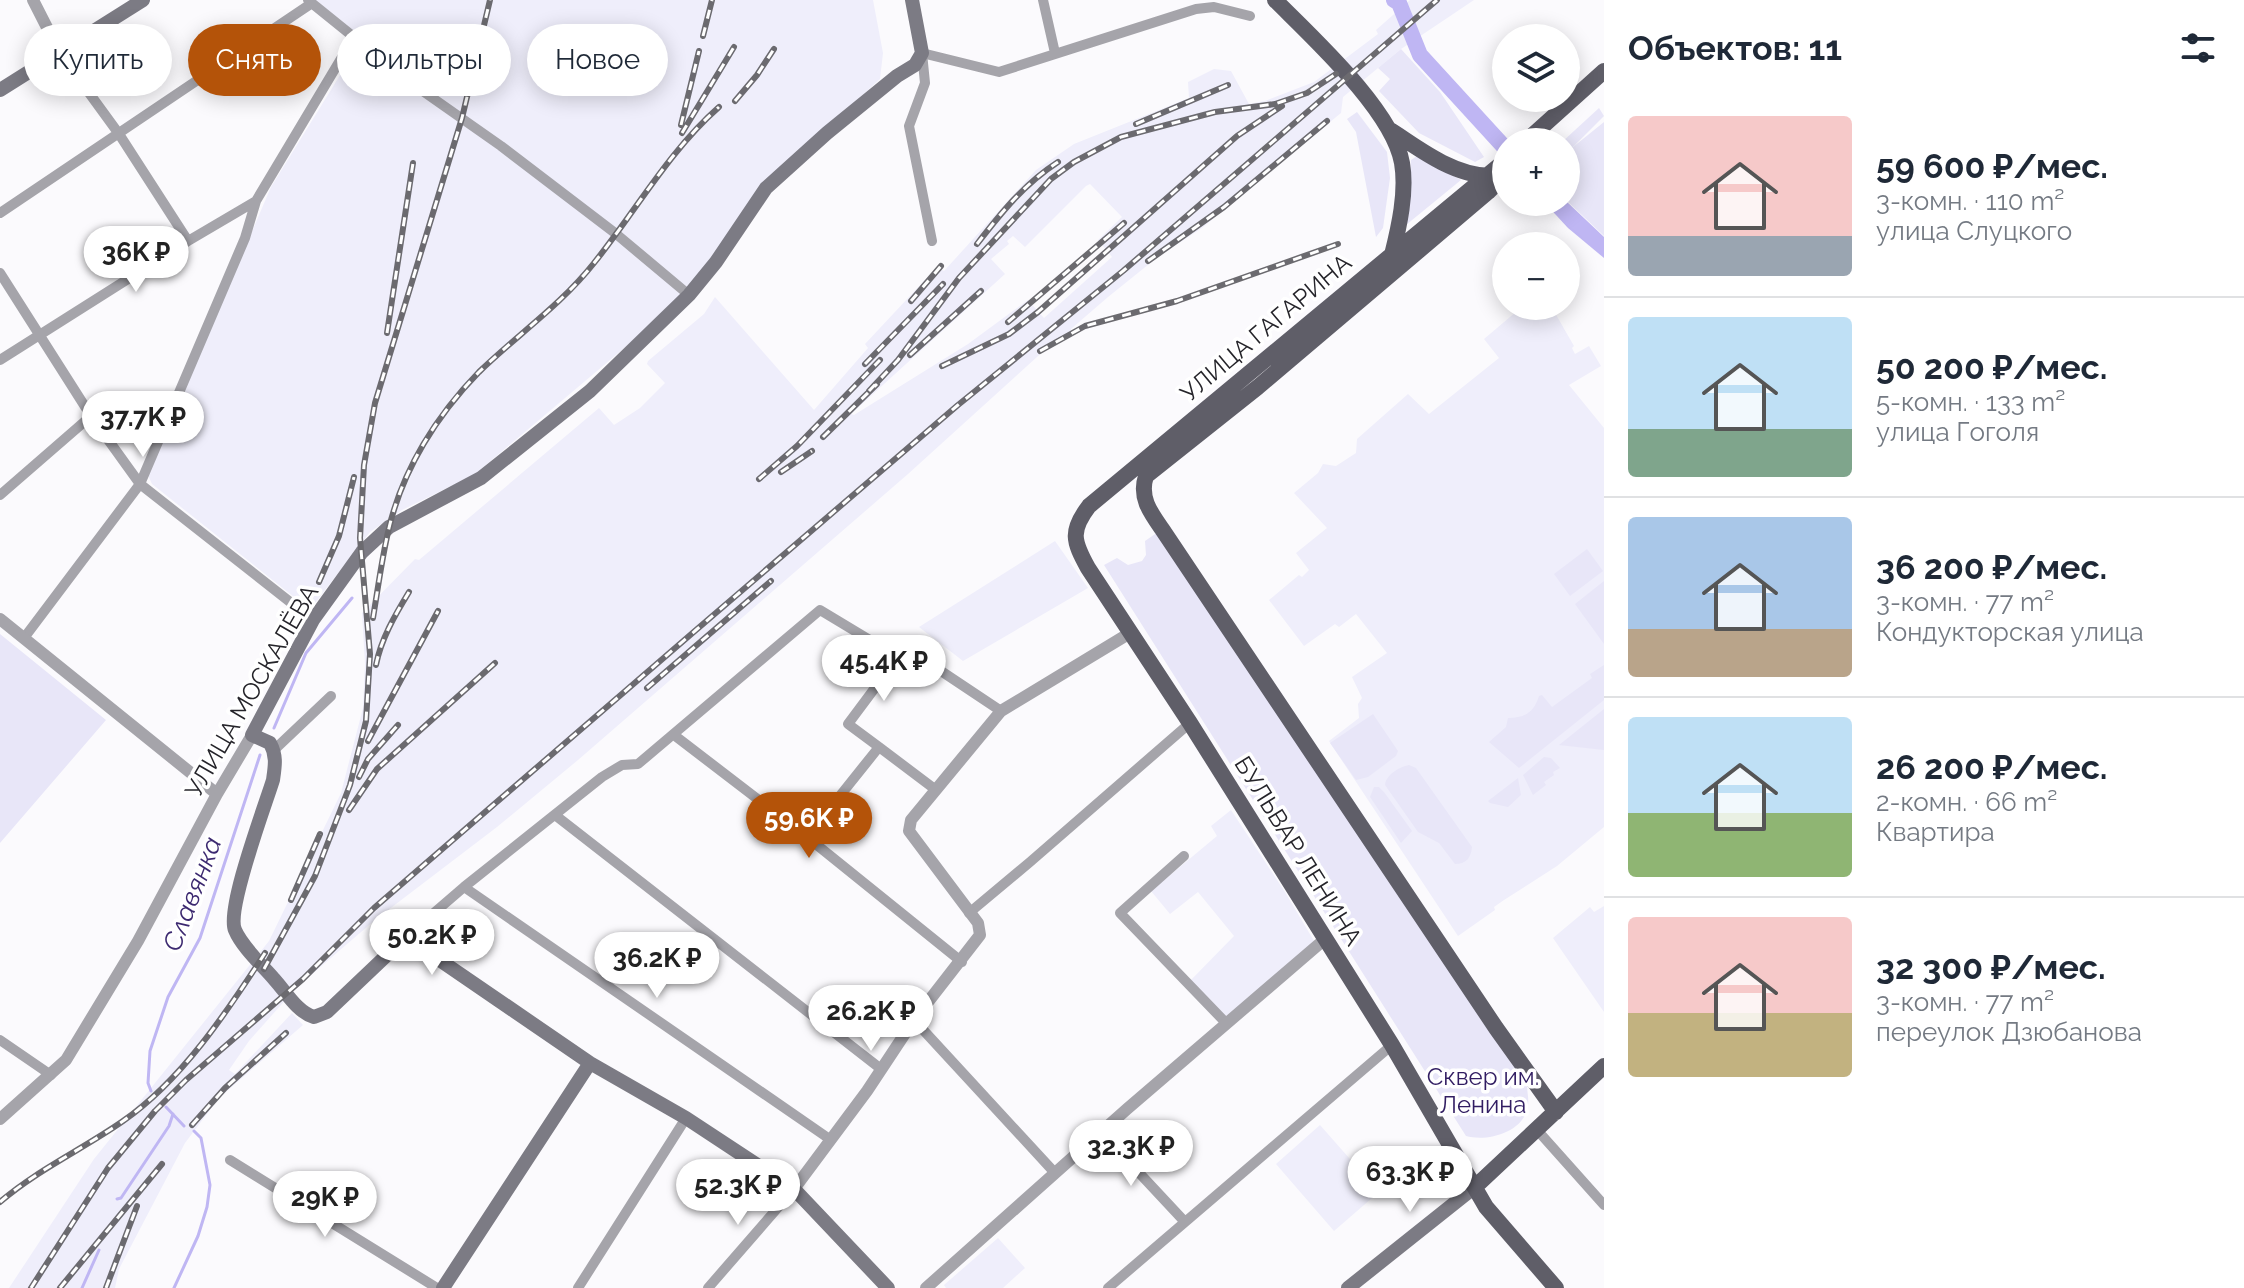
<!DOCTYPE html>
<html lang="ru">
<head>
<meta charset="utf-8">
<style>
	:root { --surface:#fff; --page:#f2f2f3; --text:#1f2937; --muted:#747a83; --line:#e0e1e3; --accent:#b45309 }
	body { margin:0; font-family:Raleway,sans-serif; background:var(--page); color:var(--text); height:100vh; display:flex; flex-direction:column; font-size:30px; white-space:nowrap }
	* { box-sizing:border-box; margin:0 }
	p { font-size:26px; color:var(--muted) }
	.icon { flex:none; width:44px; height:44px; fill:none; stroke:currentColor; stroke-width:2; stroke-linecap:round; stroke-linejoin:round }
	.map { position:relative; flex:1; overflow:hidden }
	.panel { display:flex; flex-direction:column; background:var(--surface); width:640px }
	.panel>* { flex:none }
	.top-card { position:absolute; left:24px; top:24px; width:760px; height:72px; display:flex; gap:16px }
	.buttons { position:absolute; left:1492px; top:24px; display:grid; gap:16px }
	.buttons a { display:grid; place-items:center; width:88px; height:88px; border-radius:50%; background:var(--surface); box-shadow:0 4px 20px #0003; font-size:40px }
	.price { position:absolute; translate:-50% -68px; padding:0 18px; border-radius:28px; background:#fff; color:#222; font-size:26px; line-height:52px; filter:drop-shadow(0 2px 4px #0008) }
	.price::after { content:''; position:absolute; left:50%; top:48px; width:24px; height:18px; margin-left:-12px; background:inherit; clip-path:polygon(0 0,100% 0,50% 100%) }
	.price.selected { background:var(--accent); color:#fff }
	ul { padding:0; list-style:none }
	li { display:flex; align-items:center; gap:24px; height:200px; padding:0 24px }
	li+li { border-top:2px solid var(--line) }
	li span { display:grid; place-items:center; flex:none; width:224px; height:160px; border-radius:8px; color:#555 }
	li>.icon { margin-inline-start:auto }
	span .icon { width:96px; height:96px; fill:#fffc; stroke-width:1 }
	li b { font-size:34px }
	h2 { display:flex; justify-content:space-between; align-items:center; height:96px; padding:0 24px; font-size:34px }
	.tag { padding:0 28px; border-radius:36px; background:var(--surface); box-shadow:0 4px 20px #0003; font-size:28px; line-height:72px }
	.tag.selected { background:var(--accent); color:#fff }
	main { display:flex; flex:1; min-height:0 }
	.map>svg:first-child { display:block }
	.built { fill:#efeefb; fill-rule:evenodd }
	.green { fill:#e8e6f8 }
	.water { fill:#bfb6f3 }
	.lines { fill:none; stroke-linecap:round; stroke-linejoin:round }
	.stream { stroke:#bfb6f3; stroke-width:3 }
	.river { stroke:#bfb6f3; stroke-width:16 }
	.minor { stroke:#a5a4aa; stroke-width:10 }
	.tertiary { stroke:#a5a4aa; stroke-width:12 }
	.secondary { stroke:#7c7b84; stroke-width:14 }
	.primary { stroke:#5f5e68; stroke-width:16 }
	.rail-casing { stroke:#6b6a6f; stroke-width:6 }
	.rail { stroke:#fff; stroke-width:3; stroke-dasharray:9; stroke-linecap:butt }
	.labels { text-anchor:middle; stroke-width:7; stroke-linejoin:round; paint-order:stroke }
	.street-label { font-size:24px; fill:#25242a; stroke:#fff }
	.park-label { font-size:24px; fill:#311d62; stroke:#fff }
	.water-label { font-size:26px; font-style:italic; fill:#3c2970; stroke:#fff }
</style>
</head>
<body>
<main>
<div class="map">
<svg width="1604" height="1288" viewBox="0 0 1604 1288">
	<rect width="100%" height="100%" fill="#fbfafd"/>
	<!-- built -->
	<path class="built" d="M315,0h558l10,53 -3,26 -26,24 -132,139 -27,38 -59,58 -162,137 -72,35 -32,22 -55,71 -11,2 -152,-121 -4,-9 123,-288 92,-149z
		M1410,0h64l-73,49 -58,48 -2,16 -11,9 -128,106 -43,28 -51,41 -37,32 1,5 -24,13 -140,127 -330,286 -81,67 -122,93 -79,68 -47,53 -20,29 6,4 57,-61 11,12 -84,73 -34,45 -66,126 -4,19h-106l85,-129 175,-218 72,-148 22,-85 2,-44 -3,-51 53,-54 4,1 180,-152 15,17 26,-17 25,-25 -18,-19 1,-3 56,-47 11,-17 99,113 54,-62 -3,-4 72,-77 7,4 92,-101 38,-26 115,-46 -1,-16 26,-13 17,2 18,33 16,-3 49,-19 64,-48 -2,-4zM1090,184l32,33 -24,23 14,17 -68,61 -16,-18 -60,44 -114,71 -3,-1 154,-140 -14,-15 18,-15 -2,-3 6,-5 12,11 61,-61z
		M1523,306h28l23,40 -2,2 3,6 14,-8 12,20 -32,19 35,43v399l-47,39 -53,34 -10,7 1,3 -37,26 -129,-195 30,-23 -1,-14 4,-6 -10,-21 35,-24 -31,-39 -17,13 -4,-3 -31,22 -35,-46 30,-25 3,2 7,-7 -13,-17 31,-25 -33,-35 24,-20 5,-9 13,2 20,-13 1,-14 51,-45 21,20 70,-56 -15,-19z
		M1055,541l33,47 -125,73 -44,-34z
		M1231,810l54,82 32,54 -89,79 -39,-43 45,-46 -36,-44 -28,22 -19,-23 66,-55 -6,-10z
		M1604,906v106l-51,-74 37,-31 4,5z
		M1320,1125l59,67 -45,39 -58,-67z
		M998,1238l27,30 -22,20h-57l-2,-3z"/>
	<!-- green -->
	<path class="green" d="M1401,49l39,43 44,65 -9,5 -56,-29 -40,-42 11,-12 -12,-11z
		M1599,108l5,8 -31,31 31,-25v114l-38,-36v-58h-4z
		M1357,112l30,40 3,26 -7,50 -7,9 -20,-105 -9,-13z
		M1417,156l44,24 -55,45 5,-65z
		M1158,532l369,553c0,6 2,14 1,20 -3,27 -40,37 -62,31l-362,-571 13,-7 11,7 14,-4 4,-6 -1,-14z
		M1587,549l16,22 -33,25 -16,-22z
		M1604,581v63l-29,-40z
		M0,634l106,86 -106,123z
		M1604,665v35l-85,68 -30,-26 17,-15 2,-9c17,0 26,-6 31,-22l3,-1 10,12 40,-29 -2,-4z
		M1604,709v41l-45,-5z
		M1373,714l25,37 -2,5 -28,21 -12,3 -26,-37z
		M1544,757l7,1 9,10 -7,4 1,3 -10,7 2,3 -13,10 -10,-20z
		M1409,765l7,3 56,79c-1,11 -6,17 -17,17l-16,-21 -21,-11 -33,-47c1,-10 14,-18 24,-20z
		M1518,778l3,17 -13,12 -18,-4 -2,-2z
		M1374,787h5l5,5 28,39 -11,12 -31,-46z"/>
	<!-- water -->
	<path class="water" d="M1566,201l38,36v21l-36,-30 -24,-26z"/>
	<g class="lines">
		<!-- stream -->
		<path class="stream" d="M274,728l32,-75 46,-55
			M151,1091l-3,-8 2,-32 18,-54 32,-59 60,-183
			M166,1107l18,19
			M117,1199l4,-1 48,-72 4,-12
			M82,1288l17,-38
			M174,1288l24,-52 9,-29 3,-22 -9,-47 -7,-7"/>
		<!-- river -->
		<path class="river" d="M1394,0l5,3 21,52 86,94"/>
		<!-- minor -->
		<path class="minor" d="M308,0l99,80 94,66 114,87 74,62
			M1043,0l12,53
			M60,53l59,81 69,107
			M0,213l312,-210
			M932,241l-23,-115 16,-43 -3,-30 77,19 197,-63 18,-2 36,9
			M0,273l91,143 49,68 173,136
			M0,360l188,-119 68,-40
			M0,495l91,-79
			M24,638l116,-154 105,-246 11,-37 98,-164
			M674,735l133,102 155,125
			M879,747l-31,-23 50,-67
			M274,750l57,-54
			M555,815l326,254
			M807,837l72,-90 57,43
			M1184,856l-64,57 106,110
			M464,887l367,253
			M969,913l61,-51 160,-139
			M406,937l58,-50 138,-110 20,-12 16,-1 182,-154 78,47 10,-8 93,62
			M914,1020l141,153
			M0,1040l51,35
			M1538,1131l66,74
			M1101,1132l84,90
			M230,1160l207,128
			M578,1288l108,-170
			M708,1288l86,-99
			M1108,1288l284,-243"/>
		<!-- tertiary -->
		<path class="tertiary" d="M33,0l27,53
			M0,619l217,175
			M0,1119l66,-59 72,-119 79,-147 35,-59
			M794,1189l73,-98 47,-71 66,-85 -2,-12 -69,-92 2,-11 90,-109 129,-78
			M926,1288l201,-179 198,-170"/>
		<!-- secondary -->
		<path class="secondary" d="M0,90l143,-90
			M443,1288l147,-225
			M888,1288l-94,-99 -108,-71 -96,-55 -184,-126 -79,75 -13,5c-17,-5 -28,-25 -40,-38 -12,-14 -32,-32 -39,-49 -9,-21 30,-124 38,-150 2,-14 4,-24 -3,-37l-18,-8 61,-115 49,-68 27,-25 92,-49 109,-87 99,-96 27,-33 50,-74 61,-55 70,-57 18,-11 7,-12 -10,-53
			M1348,1288l128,-102"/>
		<!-- primary -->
		<path class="primary" d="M1275,0c38,38 118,111 127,163 5,29 -3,64 -10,92
			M1392,131c28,19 63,45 99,45
			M1525,142l79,-71
			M1506,160l-417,346c-19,25 -16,35 -1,62l102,155 202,322 94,162 70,81
			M1506,174l-18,18 -230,195 -112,89c-7,21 4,36 16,53l334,499 60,84
			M1476,1186l128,-120"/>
		<!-- rail casing -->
		<g class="rail-casing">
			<path id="rail" d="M703,36l9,-36
				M735,101l22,-26 17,-26
				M1136,124l92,-39
				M681,125l18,-74
				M682,133l52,-86
				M977,244c24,-31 47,-60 81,-82
				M1148,261l76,-54 103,-86
				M911,301l30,-35
				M1008,322l116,-99
				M387,333l26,-170
				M1040,351l45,-25 92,-25 161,-57
				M910,355l71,-64
				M865,364l78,-80
				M942,366l67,-32 29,-22 199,-176 45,-30
				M869,391l29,-31 61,-82 92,-99 23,-17 47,-25 94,-25 60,-8 32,-11 29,-19
				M823,437l54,-53
				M781,472l31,-21
				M759,479l38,-33 83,-86
				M319,582l20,-46 15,-59
				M373,618c5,-30 9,-61 16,-90 14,-59 48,-113 90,-156 38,-37 82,-67 115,-109 41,-51 75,-112 125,-156
				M376,665c5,-26 19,-50 33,-73
				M647,688l124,-107
				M368,741l70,-130
				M359,777l9,-18 30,-34
				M349,810l28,-41 118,-106
				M291,900l29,-66
				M264,969l51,-93 35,-91 16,-64 4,-67 -10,-116 4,-73 11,-62 87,-285 28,-118
				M192,1125l33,-37 61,-55
				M0,1202c37,-32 83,-53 123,-81 58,-40 104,-109 142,-168
				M31,1288l77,-120 47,-57 31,-31 117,-101 71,-71 322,-278 262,-225 165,-134 314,-271
				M60,1288l102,-124
				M106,1288l31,-82"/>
		</g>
		<!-- rail -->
		<use href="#rail" class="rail"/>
	</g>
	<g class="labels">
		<!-- street labels -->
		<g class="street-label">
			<text transform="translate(1266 328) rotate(-40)" y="8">УЛИЦА ГАГАРИНА</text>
			<text transform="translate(252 691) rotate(-60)" y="8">УЛИЦА МОСКАЛЁВА</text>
			<text transform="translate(1298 851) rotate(58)" y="8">БУЛЬВАР ЛЕНИНА</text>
		</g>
		<!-- park labels -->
		<g class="park-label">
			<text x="1483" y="1085">Сквер им.<tspan x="1483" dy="28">Ленина</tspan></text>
		</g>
		<!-- water labels -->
		<g class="water-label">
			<text transform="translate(192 894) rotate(-69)" y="9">Славянка</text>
		</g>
	</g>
</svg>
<div class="buttons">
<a><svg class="icon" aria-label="layers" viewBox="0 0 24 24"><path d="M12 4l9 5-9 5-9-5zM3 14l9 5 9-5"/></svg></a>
<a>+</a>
<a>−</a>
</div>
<b class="price" style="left:136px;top:294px">36K ₽</b>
<b class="price" style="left:143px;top:459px">37.7K ₽</b>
<b class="price" style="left:884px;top:703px">45.4K ₽</b>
<b class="price selected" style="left:809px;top:860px">59.6K ₽</b>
<b class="price" style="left:432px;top:977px">50.2K ₽</b>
<b class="price" style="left:657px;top:1000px">36.2K ₽</b>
<b class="price" style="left:871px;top:1053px">26.2K ₽</b>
<b class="price" style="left:1131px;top:1188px">32.3K ₽</b>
<b class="price" style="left:1410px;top:1214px">63.3K ₽</b>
<b class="price" style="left:738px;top:1227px">52.3K ₽</b>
<b class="price" style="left:325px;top:1239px">29K ₽</b>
<div class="top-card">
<a class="tag">Купить</a>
<a class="tag selected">Снять</a>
<a class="tag">Фильтры</a>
<a class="tag">Новое</a>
</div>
</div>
<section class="panel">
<h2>Объектов: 11<svg class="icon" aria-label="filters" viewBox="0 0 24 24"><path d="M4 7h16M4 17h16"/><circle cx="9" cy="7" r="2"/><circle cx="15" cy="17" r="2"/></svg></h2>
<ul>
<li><span style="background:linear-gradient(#f6c9c9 75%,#9aa5b1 0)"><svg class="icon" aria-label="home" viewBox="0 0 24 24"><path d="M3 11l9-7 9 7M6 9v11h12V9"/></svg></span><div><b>59 600 ₽/мес.</b><p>3-комн. · 110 m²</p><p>улица Слуцкого</p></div></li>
<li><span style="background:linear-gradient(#bfe0f5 70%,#7fa58c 0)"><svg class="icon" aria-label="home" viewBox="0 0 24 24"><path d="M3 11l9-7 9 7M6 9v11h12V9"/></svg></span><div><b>50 200 ₽/мес.</b><p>5-комн. · 133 m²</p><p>улица Гоголя</p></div></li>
<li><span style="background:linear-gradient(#a9c7e8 70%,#b9a48a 0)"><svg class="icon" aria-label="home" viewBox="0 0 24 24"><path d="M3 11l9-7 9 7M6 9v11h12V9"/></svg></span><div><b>36 200 ₽/мес.</b><p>3-комн. · 77 m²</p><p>Кондукторская улица</p></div></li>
<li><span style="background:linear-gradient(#bfe0f5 60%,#8fb573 0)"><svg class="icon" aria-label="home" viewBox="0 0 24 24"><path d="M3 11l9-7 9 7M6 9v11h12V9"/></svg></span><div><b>26 200 ₽/мес.</b><p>2-комн. · 66 m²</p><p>Квартира</p></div></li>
<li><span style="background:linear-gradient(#f6c9c9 60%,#c2b280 0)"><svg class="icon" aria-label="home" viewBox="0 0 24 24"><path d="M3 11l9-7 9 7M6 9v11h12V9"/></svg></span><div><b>32 300 ₽/мес.</b><p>3-комн. · 77 m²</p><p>переулок Дзюбанова</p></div></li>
</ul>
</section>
</main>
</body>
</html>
